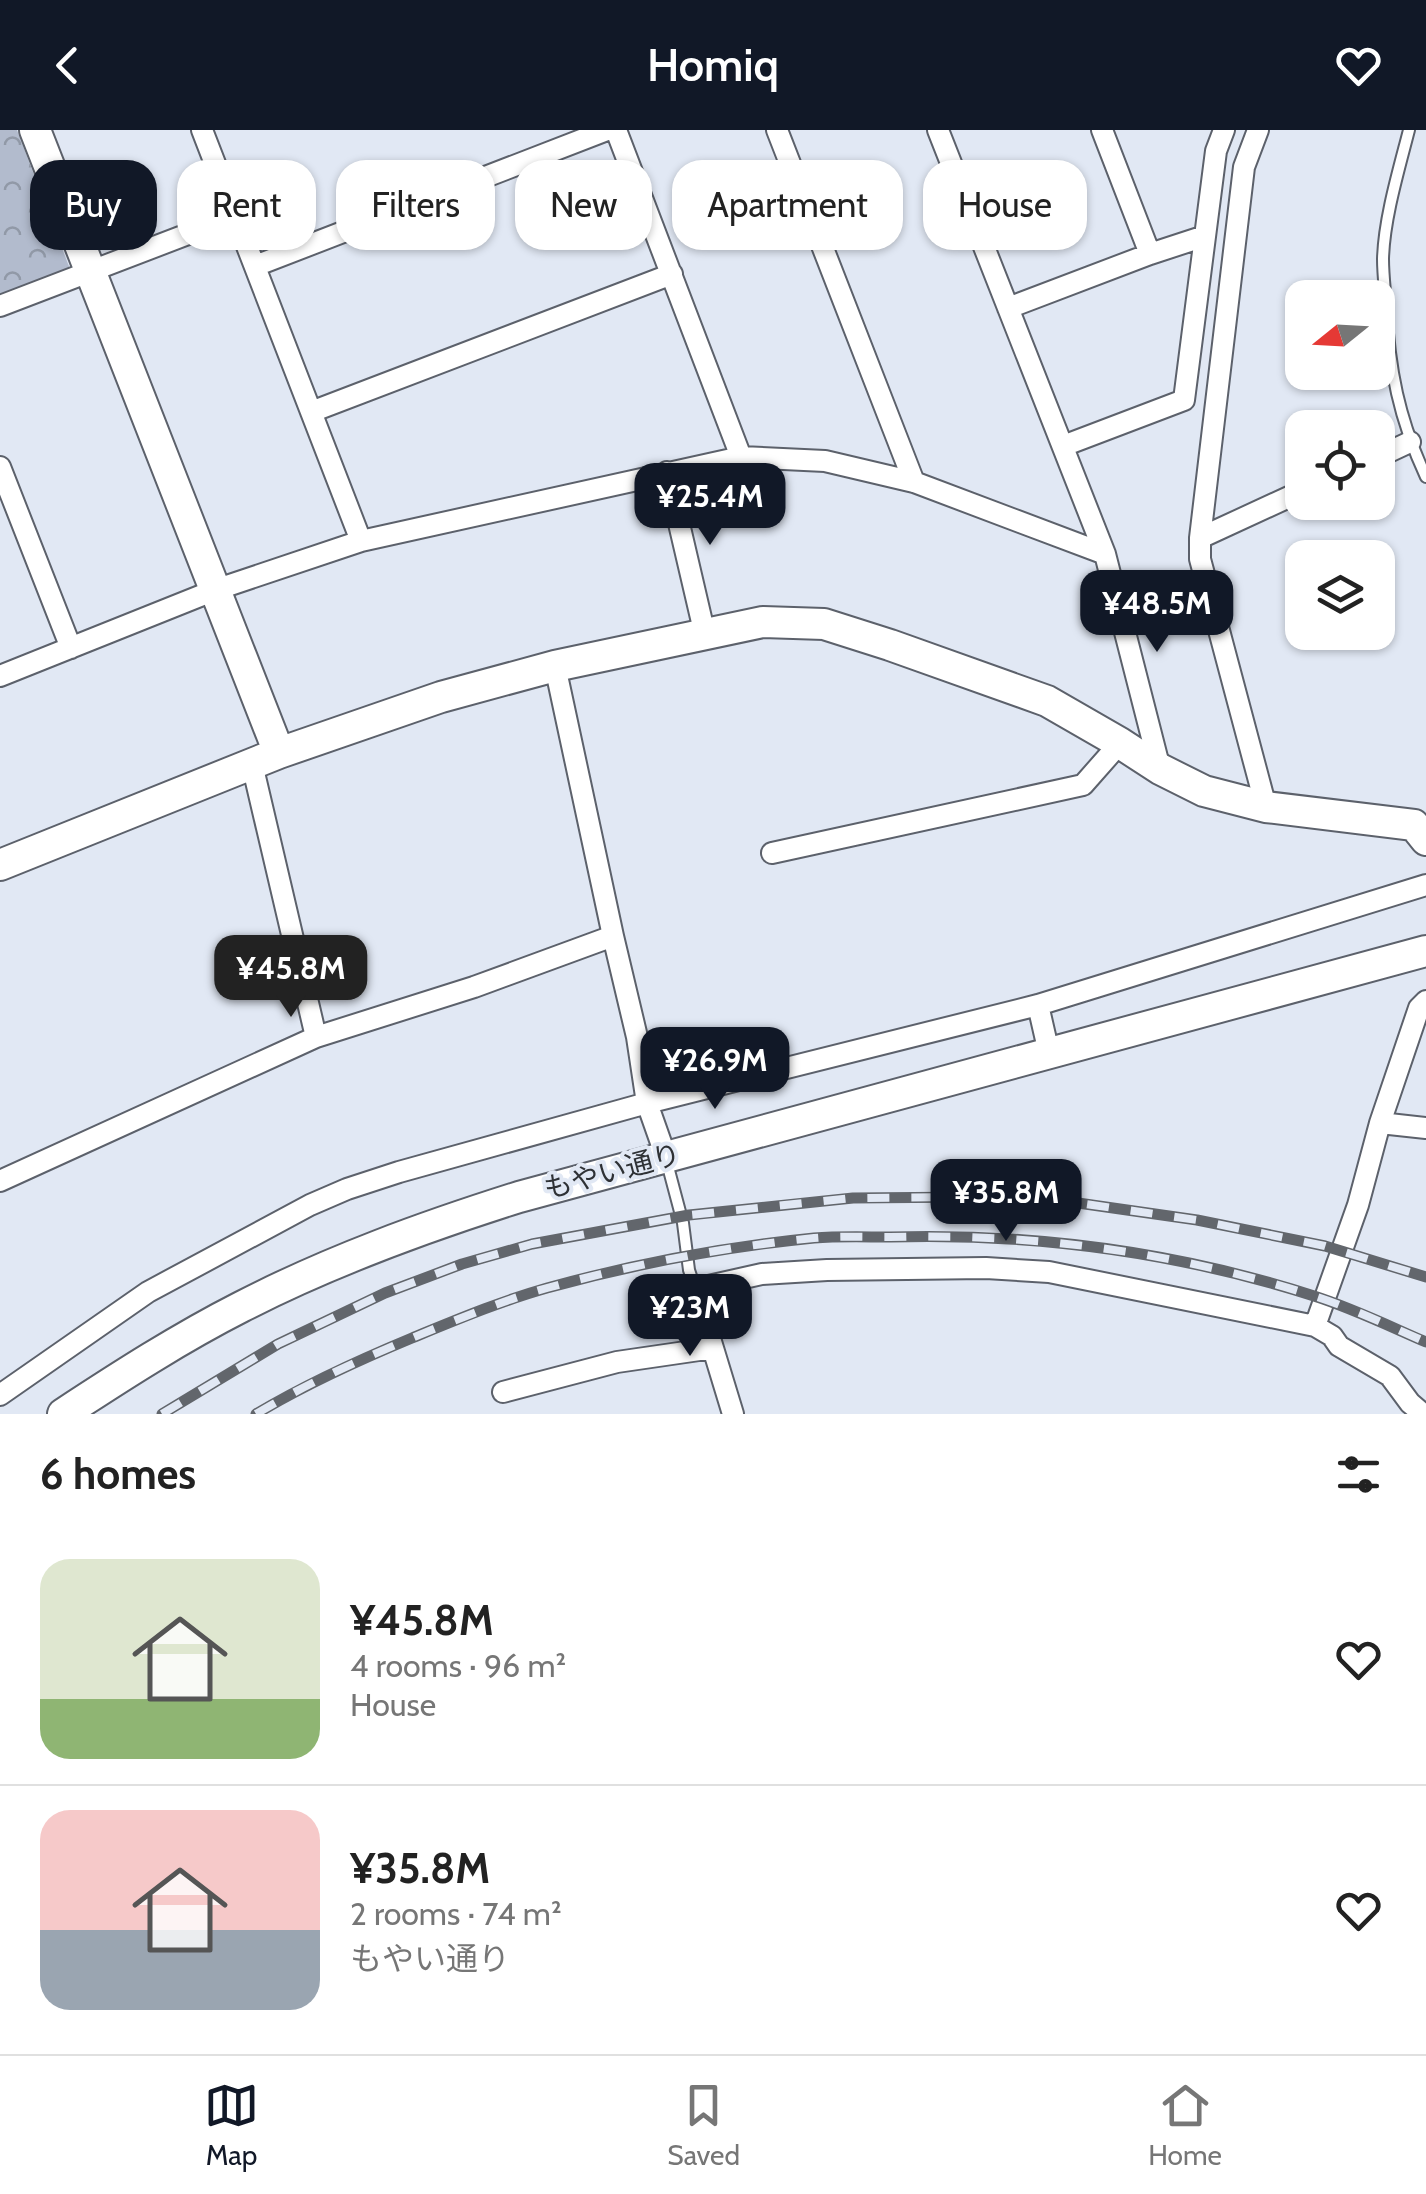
<!DOCTYPE html>
<html lang="en">
<head>
<meta charset="utf-8">
<style>
	:root { --surface:#fff; --page:#f6f6f6; --text:#222; --muted:#767676; --line:#e0e0e0; --accent:#111827 }
	body { margin:0; font-family:Cabin,"Noto Sans JP",sans-serif; background:var(--page); color:var(--text); height:100vh; display:flex; flex-direction:column; font-size:38px; white-space:nowrap }
	* { box-sizing:border-box; margin:0 }
	p { font-size:32px; color:var(--muted) }
	.icon { flex:none; width:55px; height:55px; fill:none; stroke:currentColor; stroke-width:2; stroke-linecap:round; stroke-linejoin:round }
	.map { position:relative; height:1284px; overflow:hidden }
	.drawer { display:flex; flex-direction:column; background:var(--surface); flex:1 }
	.drawer>* { flex:none }
	.banner { position:absolute; left:30px; top:30px; width:1368px; height:90px; display:flex; gap:20px }
	.needle { width:65px; rotate:252deg }
	.fabs { position:absolute; left:1285px; top:150px; display:grid; gap:20px }
	.fabs a { display:grid; place-items:center; width:110px; height:110px; border-radius:20px; background:var(--surface); box-shadow:0 2px 8px #0004; font-size:50px }
	.price { position:absolute; translate:-50% -85px; padding:0 22px; border-radius:20px; background:var(--accent); color:#fff; font-size:32px; line-height:65px; filter:drop-shadow(0 2px 5px #0008) }
	.price::after { content:''; position:absolute; left:50%; top:60px; width:30px; height:22px; margin-left:-15px; background:inherit; clip-path:polygon(0 0,100% 0,50% 100%) }
	.price.current { background:#222; color:#fff }
	ul { padding:0; list-style:none }
	li { display:flex; align-items:center; gap:30px; height:250px; padding:0 40px }
	li+li { border-top:2px solid var(--line) }
	li span { display:grid; place-items:center; flex:none; width:280px; height:200px; border-radius:30px; color:#555 }
	li>.icon { margin-inline-start:auto }
	span .icon { width:120px; height:120px; fill:#fffc; stroke-width:1 }
	li b { font-size:42px }
	h2 { display:flex; justify-content:space-between; align-items:center; height:120px; padding:0 40px; font-size:42px }
	.tag { padding:0 35px; border-radius:30px; background:var(--surface); box-shadow:0 2px 8px #0004; font-size:35px; line-height:90px }
	.tag.current { background:var(--accent); color:#fff }
	header { display:flex; justify-content:space-between; align-items:center; height:130px; padding:0 40px; background:var(--accent); color:#fff; font-size:45px; font-weight:600 }
	.dock { display:flex; justify-content:space-around; align-items:center; height:140px; border-top:2px solid var(--line); background:var(--surface); font-size:28px; color:var(--muted) }
	.dock a { display:grid; justify-items:center; gap:5px }
	.dock .current { color:var(--accent) }
	.map>svg:first-child { display:block }
	.park { fill:url(#park-crowns) }
	.lines { fill:none; stroke-linecap:round; stroke-linejoin:round }
	.lane-casing { stroke:#5c616b; stroke-width:14 }
	.street-casing { stroke:#5c616b; stroke-width:24 }
	.secondary-casing { stroke:#5c616b; stroke-width:34 }
	.lane { stroke:#fff; stroke-width:10 }
	.street { stroke:#fff; stroke-width:20 }
	.secondary { stroke:#fff; stroke-width:30 }
	.rail-casing { stroke:#62666c; stroke-width:11 }
	.rail { stroke:#e1e8f4; stroke-width:8; stroke-dasharray:22; stroke-linecap:butt }
	.labels { text-anchor:middle; stroke-width:8; stroke-linejoin:round; paint-order:stroke }
	.street-label { font-size:28px; fill:#2e3135; stroke:#e1e8f4 }
</style>
</head>
<body>
<header><svg class="icon" aria-label="back" viewBox="0 0 24 24"><path d="M15 5l-7 7 7 7"/></svg>Homiq<svg class="icon" aria-label="heart" viewBox="0 0 24 24"><path d="M12 20l-8-8c-3-5 5-10 8-4 3-6 11-1 8 4z"/></svg></header>
<div class="map">
<svg width="1426" height="1284" viewBox="0 0 1426 1284">
	<defs>
		<pattern id="park-crowns" width="20" height="18" patternUnits="userSpaceOnUse" patternTransform="scale(2.5)"><rect width="20" height="18" fill="#b2bbcd"/><path d="M2 6a3 3 0 1 1 6 0M12 15a3 3 0 1 1 6 0" fill="none" stroke="#9199a7"/></pattern>
	</defs>
	<rect width="100%" height="100%" fill="#e1e8f4"/>
	<!-- park -->
	<path class="park" d="M0,0h17l53,139 -70,27z"/>
	<g class="lines">
		<!-- lane casing -->
		<g class="lane-casing">
			<path id="lane" d="M1409,0c-10,39 -25,89 -26,129 0,15 2,31 3,46 3,64 13,114 40,172
				M666,1029l17,64 6,47 6,18"/>
		</g>
		<!-- street casing -->
		<g class="street-casing">
			<path id="street" d="M202,0l159,411
				M616,0l125,327
				M777,0l137,352
				M938,0l167,424 55,215
				M1102,0l48,124
				M1258,0l-14,37 -44,371v21l66,248
				M255,136l352,-136
				M0,176l235,-90
				M1008,178l142,-54 55,-18
				M311,282l361,-138
				M1063,316l121,-46 32,-249 8,-21
				M1378,327l32,-15
				M0,337l71,181
				M667,342l38,163
				M1200,408l102,-47
				M555,536l58,270 24,101 10,66 19,54
				M0,546l215,-86 146,-49 380,-84 84,4 89,21 191,72
				M252,634l64,273
				M772,723l311,-68 37,-42
				M1038,875l11,48
				M1380,993l46,5
				M0,1051l316,-144 158,-50 139,-51
				M1315,1196l43,-121 22,-82 39,-115 7,-7
				M503,1262l114,-30 96,-14
				M0,1265l148,-103 162,-87 37,-16 52,-17 248,-69 391,-98 388,-120
				M733,1284l-38,-125 67,-15 65,-4 159,-2 63,4 266,54 17,10 7,10 51,30 20,27 13,11"/>
		</g>
		<!-- secondary casing -->
		<g class="secondary-casing">
			<path id="secondary" d="M35,0l244,623
				M0,735l279,-112 162,-56 114,-31 208,-44 61,2 66,21 157,56 73,42 40,26 44,22 62,16 148,18 12,15
				M63,1284c58,-38 117,-76 178,-107 89,-46 183,-80 278,-110l907,-246"/>
		</g>
		<!-- lane -->
		<use href="#lane" class="lane"/>
		<!-- street -->
		<use href="#street" class="street"/>
		<!-- secondary -->
		<use href="#secondary" class="secondary"/>
		<!-- rail casing -->
		<g class="rail-casing">
			<path id="rail" d="M162,1284l116,-70 107,-51 77,-29 70,-20 157,-29 164,-17 120,-1 105,6 119,17 128,26 101,31
				M256,1284c50,-30 103,-54 156,-76 44,-18 89,-37 135,-50 87,-24 177,-41 267,-50 25,-2 51,-1 76,-1 143,-4 287,15 424,59 38,12 75,30 112,46"/>
		</g>
		<!-- rail -->
		<use href="#rail" class="rail"/>
	</g>
	<g class="labels">
		<!-- street labels -->
		<g class="street-label">
			<text transform="translate(612 1041) rotate(-15)" y="10">もやい通り</text>
		</g>
	</g>
</svg>
<div class="fabs">
<a><svg class="needle" viewBox="-14 -14 28 28"><path d="M0-13l5 13h-10z" fill="#e53935"/><path d="M0 13l5-13h-10z" fill="#767676"/></svg></a>
<a><svg class="icon" aria-label="locate" viewBox="0 0 24 24"><circle cx="12" cy="12" r="6"/><path d="M12 2v4M12 18v4M2 12h4M18 12h4"/></svg></a>
<a><svg class="icon" aria-label="layers" viewBox="0 0 24 24"><path d="M12 4l9 5-9 5-9-5zM3 14l9 5 9-5"/></svg></a>
</div>
<b class="price" style="left:710px;top:418px">¥25.4M</b>
<b class="price" style="left:1157px;top:525px">¥48.5M</b>
<b class="price current" style="left:291px;top:890px">¥45.8M</b>
<b class="price" style="left:715px;top:982px">¥26.9M</b>
<b class="price" style="left:1006px;top:1114px">¥35.8M</b>
<b class="price" style="left:690px;top:1229px">¥23M</b>
<div class="banner">
<a class="tag current">Buy</a>
<a class="tag">Rent</a>
<a class="tag">Filters</a>
<a class="tag">New</a>
<a class="tag">Apartment</a>
<a class="tag">House</a>
</div>
</div>
<section class="drawer">
<h2>6 homes<svg class="icon" aria-label="filters" viewBox="0 0 24 24"><path d="M4 7h16M4 17h16"/><circle cx="9" cy="7" r="2"/><circle cx="15" cy="17" r="2"/></svg></h2>
<ul>
<li><span style="background:linear-gradient(#dfe7d0 70%,#8fb573 0)"><svg class="icon" aria-label="home" viewBox="0 0 24 24"><path d="M3 11l9-7 9 7M6 9v11h12V9"/></svg></span><div><b>¥45.8M</b><p>4 rooms · 96 m²</p><p>House</p></div><svg class="icon" aria-label="heart" viewBox="0 0 24 24"><path d="M12 20l-8-8c-3-5 5-10 8-4 3-6 11-1 8 4z"/></svg></li>
<li><span style="background:linear-gradient(#f6c9c9 60%,#9aa5b1 0)"><svg class="icon" aria-label="home" viewBox="0 0 24 24"><path d="M3 11l9-7 9 7M6 9v11h12V9"/></svg></span><div><b>¥35.8M</b><p>2 rooms · 74 m²</p><p>もやい通り</p></div><svg class="icon" aria-label="heart" viewBox="0 0 24 24"><path d="M12 20l-8-8c-3-5 5-10 8-4 3-6 11-1 8 4z"/></svg></li>
</ul>
</section>
<nav class="dock">
<a class="current"><svg class="icon" aria-label="map" viewBox="0 0 24 24"><path d="M3 6l6-2 6 2 6-2v14l-6 2-6-2-6 2zM9 4v14M15 6v14"/></svg>Map</a>
<a><svg class="icon" aria-label="saved" viewBox="0 0 24 24"><path d="M7 4h10v16l-5-4-5 4z"/></svg>Saved</a>
<a><svg class="icon" aria-label="home" viewBox="0 0 24 24"><path d="M3 11l9-7 9 7M6 9v11h12V9"/></svg>Home</a>
</nav>
</body>
</html>
